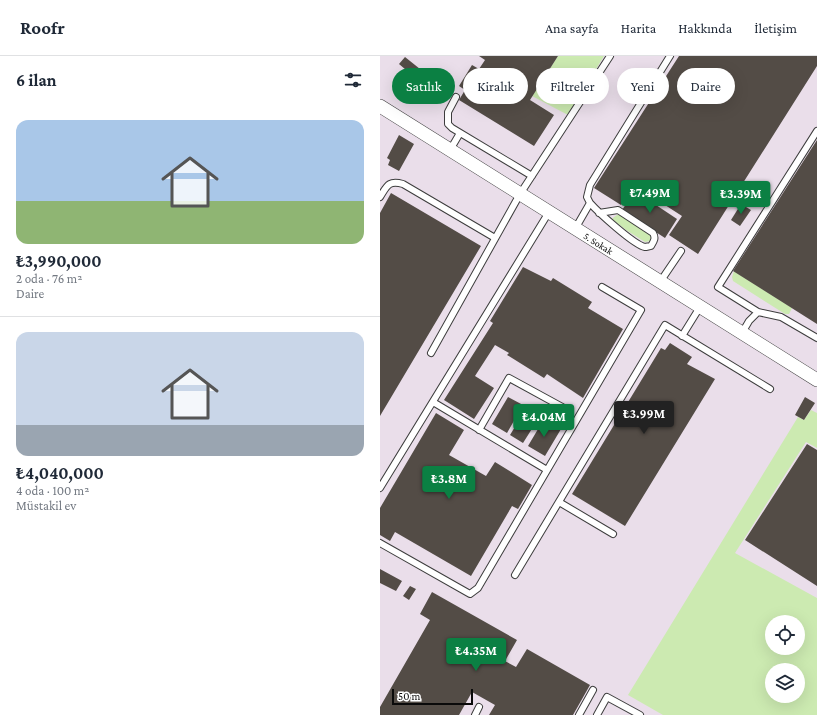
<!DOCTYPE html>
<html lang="tr">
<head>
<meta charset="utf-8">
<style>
	:root { --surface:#fff; --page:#f2f2f3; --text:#1f2937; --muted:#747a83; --line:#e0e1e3; --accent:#0b8043 }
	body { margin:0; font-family:"Crimson Pro",serif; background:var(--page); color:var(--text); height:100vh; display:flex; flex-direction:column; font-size:15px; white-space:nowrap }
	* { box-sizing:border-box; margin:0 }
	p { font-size:13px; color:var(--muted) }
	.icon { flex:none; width:22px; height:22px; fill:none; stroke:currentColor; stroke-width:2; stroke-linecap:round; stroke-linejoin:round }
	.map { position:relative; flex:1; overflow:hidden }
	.sheet { display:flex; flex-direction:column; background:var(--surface); width:380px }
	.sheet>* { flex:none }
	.hud { position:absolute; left:12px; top:12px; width:365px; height:36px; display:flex; gap:8px }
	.tools { position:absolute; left:385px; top:559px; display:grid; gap:8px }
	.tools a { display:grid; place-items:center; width:40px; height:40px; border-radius:50%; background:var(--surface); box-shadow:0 4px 16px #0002; font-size:20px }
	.scale { position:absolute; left:12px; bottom:10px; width:81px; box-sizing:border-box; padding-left:4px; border:2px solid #0a0a0a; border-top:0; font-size:11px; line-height:14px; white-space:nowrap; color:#0a0a0a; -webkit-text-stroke:3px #fff; paint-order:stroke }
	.price { position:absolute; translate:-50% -34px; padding:0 9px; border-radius:4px; background:var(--accent); color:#fff; font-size:13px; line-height:26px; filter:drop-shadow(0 1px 2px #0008) }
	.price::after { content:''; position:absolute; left:50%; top:24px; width:12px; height:9px; margin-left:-6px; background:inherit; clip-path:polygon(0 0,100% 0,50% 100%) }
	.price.active { background:#222; color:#fff }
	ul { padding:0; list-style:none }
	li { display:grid; align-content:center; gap:8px; height:212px; padding:0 16px }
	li+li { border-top:1px solid var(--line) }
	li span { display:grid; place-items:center; height:124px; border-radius:12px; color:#555 }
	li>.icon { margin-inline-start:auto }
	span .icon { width:72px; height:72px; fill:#fffc; stroke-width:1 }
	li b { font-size:17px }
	h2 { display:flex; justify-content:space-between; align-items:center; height:48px; padding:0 16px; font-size:17px }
	.pill { padding:0 14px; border-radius:18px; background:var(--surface); box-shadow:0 4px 16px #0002; font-size:14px; line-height:36px }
	.pill.active { background:var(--accent); color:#fff }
	header { display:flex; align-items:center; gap:24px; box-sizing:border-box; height:56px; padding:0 20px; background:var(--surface); border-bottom:1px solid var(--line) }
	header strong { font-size:19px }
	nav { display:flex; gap:22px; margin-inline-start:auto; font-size:14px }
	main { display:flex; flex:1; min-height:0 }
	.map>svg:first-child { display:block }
	.industrial { fill:#eadeea; fill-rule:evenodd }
	.green { fill:#cceab1; fill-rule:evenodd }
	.building { fill:#534c46 }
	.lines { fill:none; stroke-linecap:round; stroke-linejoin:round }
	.lane-casing { stroke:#3d3d3d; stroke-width:8 }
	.street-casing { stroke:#3d3d3d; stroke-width:14 }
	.lane { stroke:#fff; stroke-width:6 }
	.street { stroke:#fff; stroke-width:13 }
	.labels { text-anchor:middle; stroke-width:4; stroke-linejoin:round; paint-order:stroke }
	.street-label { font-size:10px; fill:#0a0a0a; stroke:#fff }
</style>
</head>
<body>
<header>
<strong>Roofr</strong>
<nav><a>Ana sayfa</a><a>Harita</a><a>Hakkında</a><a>İletişim</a></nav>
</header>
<main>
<section class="sheet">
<h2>6 ilan<svg class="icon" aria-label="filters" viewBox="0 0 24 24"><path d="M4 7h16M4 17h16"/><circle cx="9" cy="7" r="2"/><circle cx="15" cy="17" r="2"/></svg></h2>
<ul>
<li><span style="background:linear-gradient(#a9c7e8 65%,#8fb573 0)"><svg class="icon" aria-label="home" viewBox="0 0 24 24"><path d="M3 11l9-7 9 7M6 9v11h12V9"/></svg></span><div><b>₺3,990,000</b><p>2 oda · 76 m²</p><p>Daire</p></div></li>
<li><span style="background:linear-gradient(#c9d6e8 75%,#9aa5b1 0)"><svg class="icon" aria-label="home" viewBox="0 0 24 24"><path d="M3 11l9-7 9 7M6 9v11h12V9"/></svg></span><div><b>₺4,040,000</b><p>4 oda · 100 m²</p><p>Müstakil ev</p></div></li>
</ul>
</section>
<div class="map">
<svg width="437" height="659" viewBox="0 0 437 659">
	<rect width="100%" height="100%" fill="#fffce8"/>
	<!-- industrial -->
	<path class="industrial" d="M0,0h437v659h-437zM392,566h26v26h-26zM392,614h26v26h-26z"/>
	<!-- green -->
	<path class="green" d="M178,0h46l-36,59 -36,-19z
		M237,159h5l27,18 2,4 -1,4 -5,1 -19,-12 -14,-11 2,-2z
		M354,215l58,37 -3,6h-4l-52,-33 -1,-4z
		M431,354l6,3v35l-11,-6 -71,111 82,45v117h-154l-35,-20 170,-278 6,3zM392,566h26v26h-26zM392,614h26v26h-26z"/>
	<!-- building -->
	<path class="building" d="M99,0h79l-28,44 24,15 -20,31 -75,-46 6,-10 -6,-4 13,-21 7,4 6,-9z
		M299,0h138v10l-119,188 -29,-19 13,-19 -48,-31 -13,20 -27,-17z
		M25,1l20,16 -6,8 -20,-17z
		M19,79l15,9 -15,27 -11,-6 2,-5 -3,-2z
		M437,84v184l-84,-53z
		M255,135l42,28 -12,19 -43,-28z
		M11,137l90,53 -101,170v-203z
		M361,148l10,6 -11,16 -9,-6z
		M143,211l28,14 2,-3 39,24 -4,6 35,21 -40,69 -36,-24 -3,4 -37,-23 2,-2 -14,-8 -20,31 19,12 -20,31 -30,-19 49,-77 -3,-2z
		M290,287l22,14 -5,7 28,15 -90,147 -53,-32 89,-146 4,2z
		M128,341l15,8 -16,28 -15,-9z
		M425,341l10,6 -11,17 -9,-5z
		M147,351l13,9 -17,27 -13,-8z
		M56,357l28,17 -15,25 37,21 9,-14 37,23 -14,24 -6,-3 -41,70 -76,-44 -5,9 -10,-6v-27z
		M164,363l17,10 -16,27 -17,-10z
		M427,388l10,6v136l-72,-46z
		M0,513l22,12 -6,10 -16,-8z
		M30,530l6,3 -7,11 -6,-4z
		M52,536l85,48 -12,21 11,6 11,-18 63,36 -17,30h-84l6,-10 -23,-13 -13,23h-79v-8l50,-87 -10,-6z"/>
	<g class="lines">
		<!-- lane casing -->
		<g class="lane-casing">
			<path id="lane" d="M76,41l-8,15v12l4,4 80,48
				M437,75l-99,156 40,25 23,5 36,21
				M70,94l10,-17
				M0,141c7,-11 8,-17 23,-13l92,54
				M210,147c8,9 44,42 55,44 2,0 4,-1 6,-1 3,-5 5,-8 2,-13l-35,-23 -19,3
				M195,173l15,-26 -3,-6 3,-12 80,-129
				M280,226l21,-31
				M362,277l7,-12 9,-9
				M302,280l18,-29
				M51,297l89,-159 90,-138
				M53,346l114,68
				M99,374l30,-52 55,30
				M0,432l169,-276
				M179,446l54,32
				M0,487l90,51 8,-6 163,-278 -39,-23
				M135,519l150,-250 105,64
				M95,659l4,-8
				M199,659l14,-25
				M217,659l10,-18 33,18"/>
		</g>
		<!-- street casing -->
		<g class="street-casing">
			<g id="street">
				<path id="s1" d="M0,50l437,274"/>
			</g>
		</g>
		<!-- lane -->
		<use href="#lane" class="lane"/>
		<!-- street -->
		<use href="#street" class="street"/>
	</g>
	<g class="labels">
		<!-- street labels -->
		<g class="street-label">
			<text dy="4" stroke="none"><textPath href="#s1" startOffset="258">5. Sokak</textPath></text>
		</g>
	</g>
</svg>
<div class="tools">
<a><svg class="icon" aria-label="locate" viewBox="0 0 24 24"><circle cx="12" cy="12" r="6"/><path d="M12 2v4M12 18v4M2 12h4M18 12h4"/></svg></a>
<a><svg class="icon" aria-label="layers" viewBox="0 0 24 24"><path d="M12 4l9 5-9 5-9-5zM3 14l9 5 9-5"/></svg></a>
</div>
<div class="scale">50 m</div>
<b class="price" style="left:270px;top:158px">₺7.49M</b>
<b class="price" style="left:361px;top:159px">₺3.39M</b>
<b class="price active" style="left:264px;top:379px">₺3.99M</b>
<b class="price" style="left:164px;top:382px">₺4.04M</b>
<b class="price" style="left:69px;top:444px">₺3.8M</b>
<b class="price" style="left:96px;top:616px">₺4.35M</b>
<div class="hud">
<a class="pill active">Satılık</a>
<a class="pill">Kiralık</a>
<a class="pill">Filtreler</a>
<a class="pill">Yeni</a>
<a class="pill">Daire</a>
</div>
</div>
</main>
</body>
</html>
